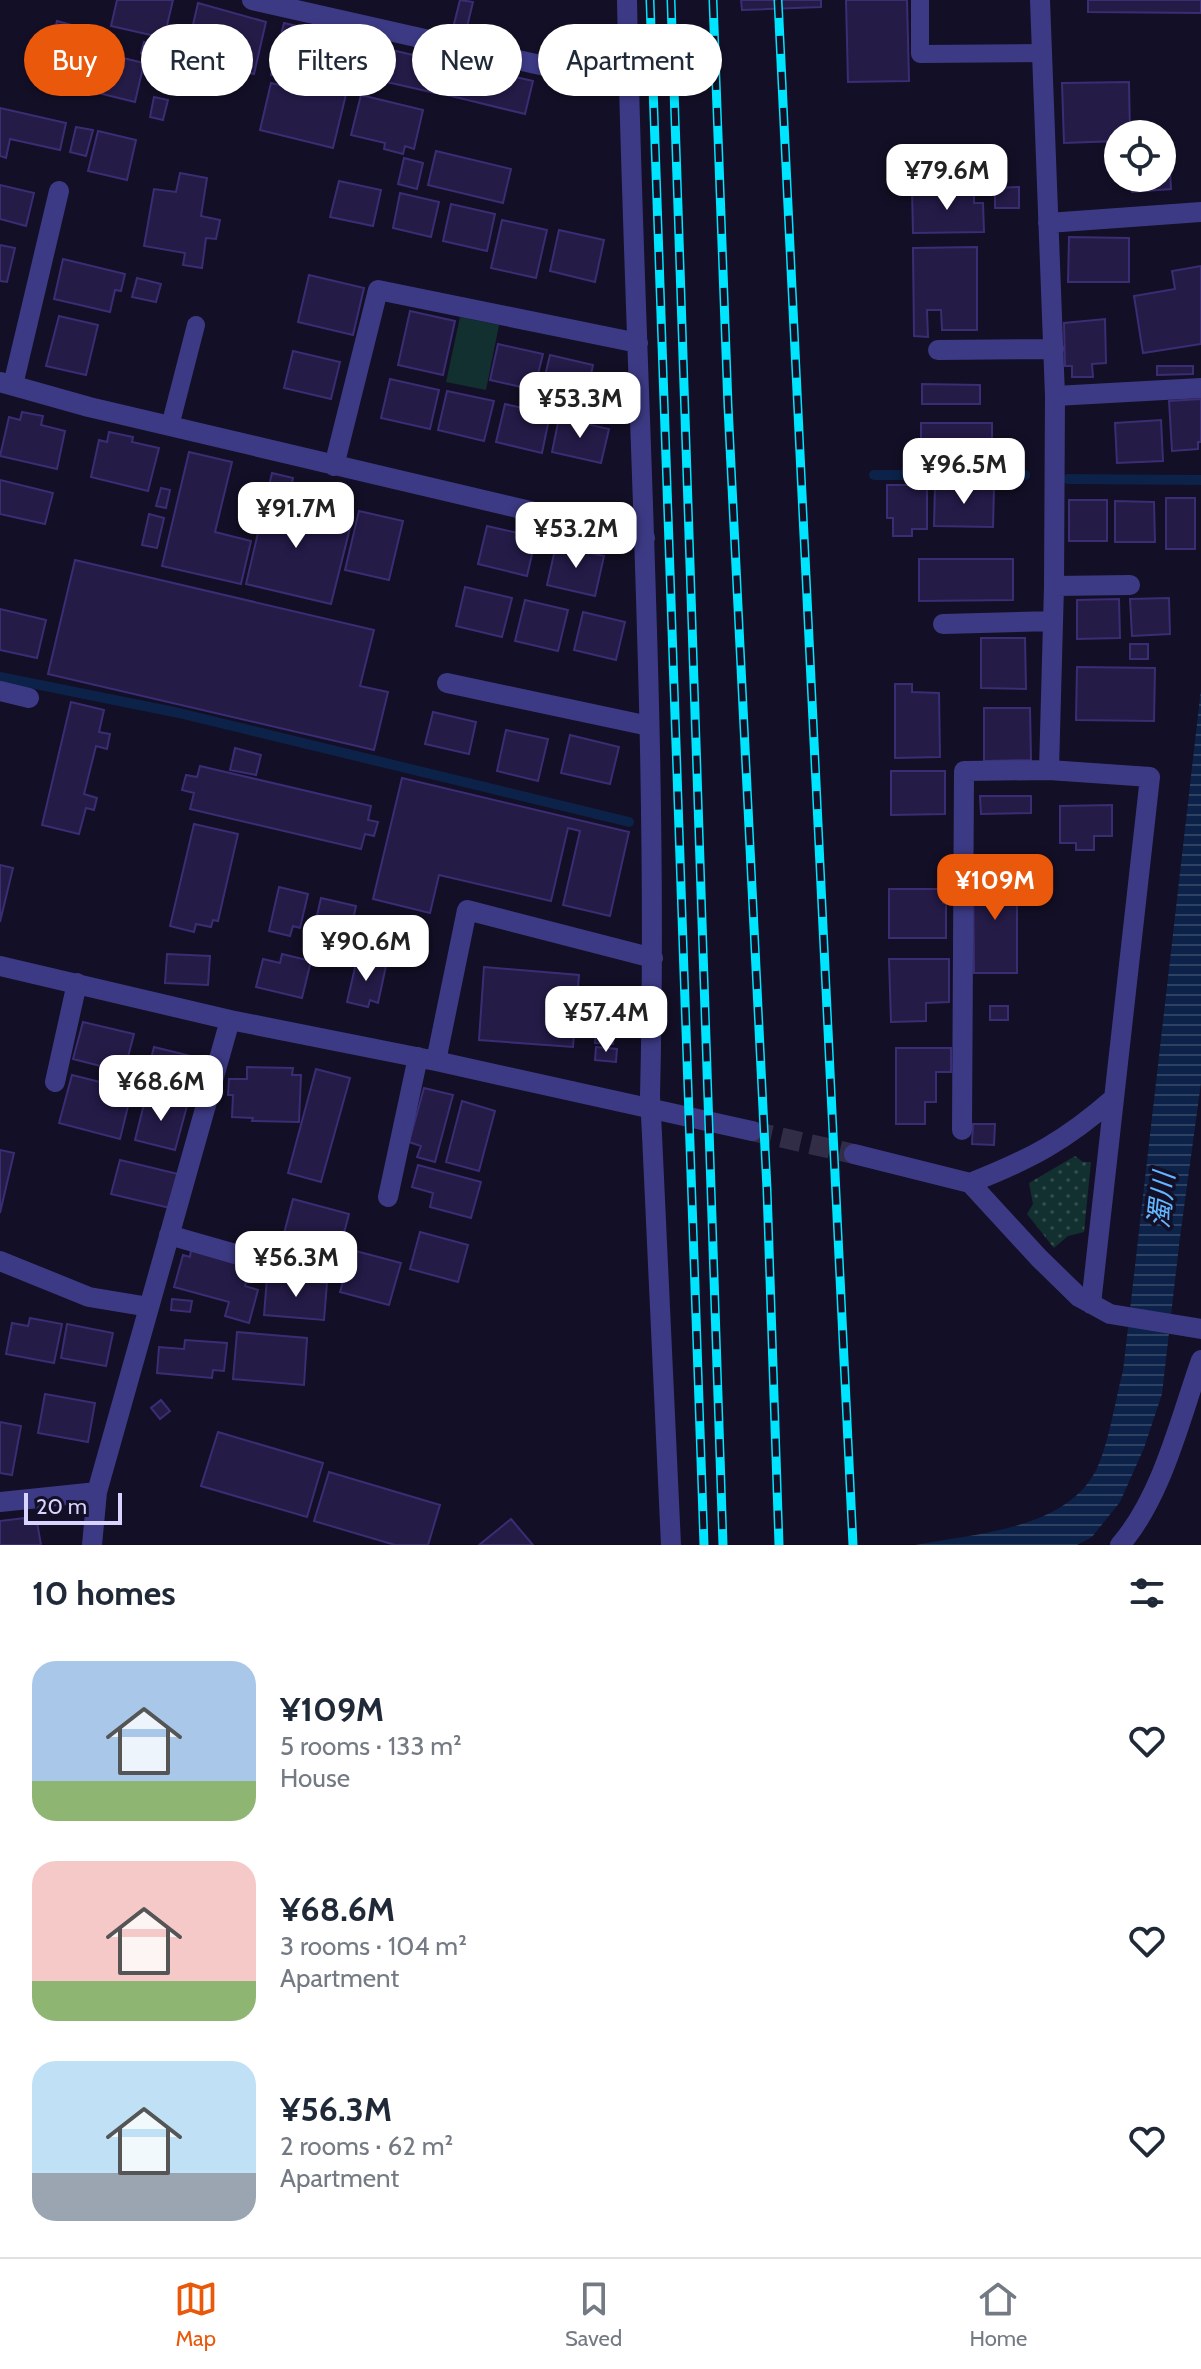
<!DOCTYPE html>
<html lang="en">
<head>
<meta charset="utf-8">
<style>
	:root { --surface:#fff; --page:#f6f6f7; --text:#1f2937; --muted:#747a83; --line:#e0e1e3; --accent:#ea580c }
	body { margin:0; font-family:Cabin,"Noto Sans JP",sans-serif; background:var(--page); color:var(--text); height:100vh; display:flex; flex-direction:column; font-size:30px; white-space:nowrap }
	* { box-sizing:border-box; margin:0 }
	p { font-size:26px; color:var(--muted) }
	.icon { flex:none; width:44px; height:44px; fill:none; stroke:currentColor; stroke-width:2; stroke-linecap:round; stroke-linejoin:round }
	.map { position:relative; height:1545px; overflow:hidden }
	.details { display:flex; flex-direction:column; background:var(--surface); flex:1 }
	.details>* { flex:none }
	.banner { position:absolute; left:24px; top:24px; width:800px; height:72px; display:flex; gap:16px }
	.controls { position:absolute; left:1104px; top:120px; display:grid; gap:16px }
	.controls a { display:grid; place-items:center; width:72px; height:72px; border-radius:50%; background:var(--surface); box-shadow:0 2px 6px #0004; font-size:40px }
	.scale { position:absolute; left:24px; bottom:20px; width:98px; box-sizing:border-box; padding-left:8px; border:4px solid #d9d4ff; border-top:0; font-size:22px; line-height:28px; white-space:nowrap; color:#d9d4ff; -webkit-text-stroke:6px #130f26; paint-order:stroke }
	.price { position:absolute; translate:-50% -68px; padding:0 18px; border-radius:16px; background:#fff; color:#222; font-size:26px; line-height:52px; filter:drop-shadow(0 2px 4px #0008) }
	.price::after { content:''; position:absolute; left:50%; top:48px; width:24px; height:18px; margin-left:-12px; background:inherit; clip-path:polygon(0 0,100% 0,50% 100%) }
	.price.on { background:var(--accent); color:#fff }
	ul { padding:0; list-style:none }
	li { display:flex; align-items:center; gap:24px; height:200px; padding:0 32px }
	li span { display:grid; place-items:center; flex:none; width:224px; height:160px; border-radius:24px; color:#555 }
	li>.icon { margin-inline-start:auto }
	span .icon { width:96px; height:96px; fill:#fffc; stroke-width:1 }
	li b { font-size:34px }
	h2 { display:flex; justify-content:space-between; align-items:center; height:96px; padding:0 32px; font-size:34px }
	.chip { padding:0 28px; border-radius:36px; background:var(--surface); box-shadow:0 2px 6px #0004; font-size:28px; line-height:72px }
	.chip.on { background:var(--accent); color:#fff }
	.menu { display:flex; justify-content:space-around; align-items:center; height:112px; border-top:2px solid var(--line); background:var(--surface); font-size:22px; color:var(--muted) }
	.menu a { display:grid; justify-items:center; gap:4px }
	.menu .on { color:var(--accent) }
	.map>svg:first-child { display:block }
	.grass { fill:url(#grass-dots) }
	.green { fill:#12302f }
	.water { fill:url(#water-rules) }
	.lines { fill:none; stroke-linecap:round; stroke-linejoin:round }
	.stream { stroke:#0c2248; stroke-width:10 }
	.building { fill:#241b47; stroke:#3b2d73; stroke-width:2 }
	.minor-tunnel { stroke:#312d47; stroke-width:20; stroke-dasharray:20 10; stroke-linecap:butt }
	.service { stroke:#3d3a85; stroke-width:18 }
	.minor { stroke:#3d3a85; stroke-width:20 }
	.rail-casing { stroke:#00e5ff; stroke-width:9 }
	.rail { stroke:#130f26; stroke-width:6; stroke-dasharray:18; stroke-linecap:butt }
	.minor-bridge { stroke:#3d3a85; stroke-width:20 }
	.labels { text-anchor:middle; stroke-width:7; stroke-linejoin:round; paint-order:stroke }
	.water-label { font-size:28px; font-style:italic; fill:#62b6ff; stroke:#130f26 }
</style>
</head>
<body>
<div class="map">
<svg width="1201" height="1545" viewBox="0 0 1201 1545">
	<defs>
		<pattern id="grass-dots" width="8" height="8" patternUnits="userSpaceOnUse" patternTransform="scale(2)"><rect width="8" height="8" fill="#12302f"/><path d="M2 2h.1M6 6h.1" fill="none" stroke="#344d4e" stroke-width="1.8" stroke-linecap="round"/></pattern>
		<pattern id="water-rules" width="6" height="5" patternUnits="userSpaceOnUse" patternTransform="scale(2)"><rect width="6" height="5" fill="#0c2248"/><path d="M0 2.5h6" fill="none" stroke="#2f4163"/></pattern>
	</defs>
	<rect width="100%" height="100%" fill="#130f26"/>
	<!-- grass -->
	<path class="grass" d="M1075,1156l8,6h8l-7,70 -16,4 -14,12 -27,-34 6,-10 -4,-21z"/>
	<!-- green -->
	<path class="green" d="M460,317l39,8 -13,65 -40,-8z"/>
	<!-- water -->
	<path class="water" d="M1201,689v394l-21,154 -18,157 -18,54 -24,54 -28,35 -15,8h-162c60,-12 155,-15 183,-79 12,-28 17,-66 25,-95z"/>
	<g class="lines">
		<!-- stream -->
		<path class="stream" d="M874,475h151
			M1068,479l133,1
			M0,677l179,36 450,109"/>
	</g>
	<!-- building -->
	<path class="building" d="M117,0h56l-9,38 -53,-12z
		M460,0l13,2 -8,33 -13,-3z
		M741,0h80v7l-79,3z
		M846,0h61l2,81 -61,1z
		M1088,0h113v13l-113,-1z
		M198,3l68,19 -12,52 -20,-5 2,-9 -34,-8 -3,11 -14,-3z
		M57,21l29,8 -12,46 -29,-8z
		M284,23l22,5 -3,13h3l-9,40 -26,-6z
		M325,32l24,6 -9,37 -24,-6z
		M144,42l17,4 -2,11 -18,-4z
		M367,44l75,18 -7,31 -79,-18 6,-24h4z
		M98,52l46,11 -9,39 -57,-14 8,-32 11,3z
		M454,63l79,18 -8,33 -78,-19z
		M313,78l35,8 -15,62 -73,-18 11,-47 38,9z
		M1129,82l1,52h-12v7l-54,2 -2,-60z
		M361,95l62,15 -9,39 -9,-3 -2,8 -19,-5 1,-6 -34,-8z
		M154,97l14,3 -5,20 -13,-3z
		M0,108l66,15 -6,27 -50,-11 -4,19 -6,-2z
		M76,127l17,3 -7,26 -16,-4z
		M98,131l38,9 -9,40 -39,-9z
		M436,151l75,18 -8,34 -75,-18z
		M1162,153h7l2,36 -39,3 -1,-14h31z
		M404,158l19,5 -6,26 -19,-5z
		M180,173l27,5 -6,38 19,4 -4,19 -10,-1 -4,30 -19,-3 2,-12 -41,-7 10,-57 22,3z
		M339,181l42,9 -8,36 -43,-9z
		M0,185l34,8 -8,33 -26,-7z
		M1019,187v21h-24v-20z
		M912,190h62v13h9l1,29 -71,1z
		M400,193l39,9 -8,35 -38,-9z
		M451,204l44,10 -8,37 -44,-10z
		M502,220l45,10 -11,48 -45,-10z
		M559,230l45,10 -9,42 -45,-11z
		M1069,237l60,1v44h-61z
		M0,245l15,3 -8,34 -7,-1z
		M977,247v83h-35l-1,-20h-14l1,27 -14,-1 -1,-88z
		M63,259l62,15 -4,17 -6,-1 -5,22 -56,-13z
		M1201,266v78l-58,9 -9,-57 41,-7 -3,-18z
		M309,275l55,13 -11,47 -55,-13z
		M137,278l24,6 -5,18 -24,-5z
		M410,311l45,10 -12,54 -45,-10z
		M59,316l39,9 -12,50 -40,-9z
		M1105,319l1,44 -14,1 1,13h-21v-11h-7l-1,-43z
		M498,344l45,10 -9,36 -44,-10z
		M293,351l47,11 -9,37 -47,-11z
		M550,355l43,10 -7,33 -44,-10z
		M1157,366h36v8l-36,1z
		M390,379l49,11 -9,39 -49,-11z
		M922,384l58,1v19h-58z
		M447,391l47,10 -10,40 -46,-11z
		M1201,399v43h-3v7l-26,2 -3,-50z
		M505,404l45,10 -8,39 -46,-11z
		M22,412l21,4 -2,9 24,6 -8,38 -57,-13 9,-39 11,3z
		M559,418l50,11 -8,34 -49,-11z
		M1161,420l2,41 -46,2 -2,-40z
		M921,423h71v36l-27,1v5h-49l-1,-25h6z
		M109,432l24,5 -1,5 27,6 -11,43 -57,-14 8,-37 8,2z
		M189,452l43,10 -17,70 36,9 -10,43 -79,-18z
		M272,473l21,5 -8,35 65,15 -19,76 -85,-20z
		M0,480l53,13 -8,31 -45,-10z
		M887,485h40v44h-15v7h-19v-18h-6z
		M935,486l59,1 -1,40 -59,-1z
		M161,488l9,2 -4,18 -10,-2z
		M1166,498h29v51h-29z
		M1069,500h38v41h-38z
		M1115,501l39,1 1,40h-40z
		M359,511l44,10 -14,59 -44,-10z
		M149,514l15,4 -7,30 -15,-3z
		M487,526l49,11 -9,39 -49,-12z
		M556,545l48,11 -9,40 -48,-11z
		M919,559h94v41l-94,1z
		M75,560l299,70 -14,56 28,6 -14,58 -326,-76z
		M465,587l47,11 -10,39 -46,-11z
		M1169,598l1,36 -38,2 -2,-37z
		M1119,599l1,39 -43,1v-39z
		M525,600l43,10 -10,41 -43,-10z
		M0,609l46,11 -9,38 -37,-8z
		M583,612l42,10 -9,38 -42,-10z
		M981,638h44l1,51 -45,-1z
		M1130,644h18v15h-18z
		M1077,667l78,1 -1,53 -78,-1z
		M895,684h17v8l27,1 1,64 -45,1z
		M71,702l33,8 -5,22 11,2 -3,15 -11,-3 -12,48 13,4 -3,12 -8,-2 -7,26 -37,-9z
		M984,708h46l1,52 -47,1z
		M433,712l43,10 -7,32 -44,-10z
		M506,730l42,9 -10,42 -41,-10z
		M570,735l49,12 -9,37 -49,-11z
		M235,748l26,7 -5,20 -26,-5z
		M200,766l171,40 -3,14 10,2 -4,14 -9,-2 -4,15 -171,-40 4,-16 -12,-3 4,-15 11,2z
		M891,771h54v43l-54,1z
		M402,778l227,54 -19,84 -47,-11 17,-74 -12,-3 -17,73 -112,-26 -9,38 -57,-14z
		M980,796h51v17l-50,1z
		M1112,805v31h-18v14h-18v-7h-16v-37z
		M194,824l44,10 -20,87 -5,-1 -2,7 -15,-3 -2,8 -24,-6z
		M0,865l13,3 -13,54z
		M973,872h44v101h-43z
		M279,887l29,7 -8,34 -7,-2 -3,10 -21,-5z
		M889,889h54v14h3v35h-57z
		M321,898l35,8 -10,45 -30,-7 3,-10 -6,-1z
		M167,954l43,2 -2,29 -43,-2z
		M282,954l29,7 -9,37 -46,-11 7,-28 17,4z
		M357,959l29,7 -8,37 -8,-3 -2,7 -21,-5z
		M889,959h60v43l-23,1v18l-35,1z
		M484,967l95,8 -6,72 -94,-7z
		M598,995l19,2 -4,47 -18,-1z
		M990,1006h18v14h-18z
		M83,1022l51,12 -10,38 -51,-13z
		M154,1047l49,12 -7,27 -49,-12z
		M596,1047l21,2 -1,13 -21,-2z
		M896,1048h55v24h-15v30h-11v22h-29z
		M247,1067l46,1 -1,7h9l-2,47 -47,-1 1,-3 -21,-1 1,-22h-5l1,-16h18z
		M316,1069l34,9 -29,104 -33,-9z
		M72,1075l60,15 -12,49 -61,-16z
		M424,1088l29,7 -18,67 -18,-5 4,-11 -12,-4z
		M146,1096l41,10 -12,44 -40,-10z
		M462,1101l33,10 -16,60 -33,-9z
		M973,1124h22l-1,21 -22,-1z
		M0,1150l14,3 -14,60z
		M120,1160l58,14 -8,34 -59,-14z
		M418,1165l63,17 -10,36 -41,-11 3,-14 -21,-6z
		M293,1199l56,15 -11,42 -56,-15z
		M420,1232l48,13 -10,37 -48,-13z
		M191,1250l59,16 -5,20 13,4 -9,33 -24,-7 4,-14 -55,-15 9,-32 7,2z
		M352,1250l49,13 -12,42 -49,-13z
		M267,1278l60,5 -3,37 -60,-5z
		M172,1299l20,2 -2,11 -19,-2z
		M30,1318l32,6 -8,39 -48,-9 6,-31 16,3z
		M67,1324l46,9 -7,33 -45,-8z
		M237,1332l70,6 -3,47 -71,-6z
		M185,1340l42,3 -3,28 -11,-1 -1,8 -55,-5 2,-26 25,2z
		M45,1394l50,9 -7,39 -50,-9z
		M161,1400l9,11 -10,8 -9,-11z
		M0,1422l21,4 -9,49 -12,-2z
		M218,1432l105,31 -16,54 -106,-31z
		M329,1472l111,33 -12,40h-33l-81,-24z
		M24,1518l1,6 12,-2 4,23h-41v-24z
		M511,1519l22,26h-54z"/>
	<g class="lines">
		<!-- minor-tunnel -->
		<path class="minor-tunnel" d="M752,1131l102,23"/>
		<!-- service -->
		<path class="service" d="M920,0v54l122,-1
			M170,426l26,-101"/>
		<!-- minor -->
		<path class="minor" d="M252,0l377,85
			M627,0c7,365 32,730 23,1096
			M1040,0l15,396 -1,190 -5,184 101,7 -59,527
			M1048,223l153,-11
			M938,350l116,-1
			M0,382l89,25 556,131
			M13,385l46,-194
			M1055,396l146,-8
			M334,466l44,-176 260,53
			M1054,586l76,-1
			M943,624l110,-3
			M447,683l202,43
			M0,691l29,7
			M0,966l230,54 206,41 316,70
			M436,1061l31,-151 186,48
			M55,1082l22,-99
			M962,1130l2,-359 85,-1
			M652,1135l19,410
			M854,1154l116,29 69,75 40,39 31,17 91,15
			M970,1183c61,-24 95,-42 144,-85
			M388,1197l30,-140
			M169,1235l94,27
			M0,1261l89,36 60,10
			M0,1502l97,-10
			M92,1545l5,-53 133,-472
			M1120,1545c42,-48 60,-126 81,-185"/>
		<!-- rail casing -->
		<g class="rail-casing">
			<path id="rail" d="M650,0l54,1545
				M671,0l52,1545
				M713,0l15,406 39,783 12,356
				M778,0l75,1545"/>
		</g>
		<!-- rail -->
		<use href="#rail" class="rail"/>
		<!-- minor-bridge -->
		<path class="minor-bridge" d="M650,1096l2,39"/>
	</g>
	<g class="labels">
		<!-- water labels -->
		<g class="water-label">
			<text transform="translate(1161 1200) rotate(-84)" y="10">濁川</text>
		</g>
	</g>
</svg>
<div class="controls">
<a><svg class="icon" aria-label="locate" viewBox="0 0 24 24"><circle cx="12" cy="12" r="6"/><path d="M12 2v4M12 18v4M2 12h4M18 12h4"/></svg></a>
</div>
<div class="scale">20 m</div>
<b class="price" style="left:947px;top:212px">¥79.6M</b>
<b class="price" style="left:580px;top:440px">¥53.3M</b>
<b class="price" style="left:964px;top:506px">¥96.5M</b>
<b class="price" style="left:296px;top:550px">¥91.7M</b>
<b class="price" style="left:576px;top:570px">¥53.2M</b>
<b class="price on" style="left:995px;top:922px">¥109M</b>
<b class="price" style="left:366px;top:983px">¥90.6M</b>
<b class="price" style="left:606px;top:1054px">¥57.4M</b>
<b class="price" style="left:161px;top:1123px">¥68.6M</b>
<b class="price" style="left:296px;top:1299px">¥56.3M</b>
<div class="banner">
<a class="chip on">Buy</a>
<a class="chip">Rent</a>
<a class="chip">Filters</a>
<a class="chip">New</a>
<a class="chip">Apartment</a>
</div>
</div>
<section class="details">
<h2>10 homes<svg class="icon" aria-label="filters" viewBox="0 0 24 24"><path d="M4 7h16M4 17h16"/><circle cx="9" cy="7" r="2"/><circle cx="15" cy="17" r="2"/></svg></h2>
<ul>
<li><span style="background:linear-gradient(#a9c7e8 75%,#8fb573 0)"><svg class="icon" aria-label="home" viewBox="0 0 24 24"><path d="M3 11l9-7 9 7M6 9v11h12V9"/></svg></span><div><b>¥109M</b><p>5 rooms · 133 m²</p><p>House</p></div><svg class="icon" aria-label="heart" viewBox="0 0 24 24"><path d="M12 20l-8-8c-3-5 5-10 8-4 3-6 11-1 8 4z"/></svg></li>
<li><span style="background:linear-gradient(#f6c9c9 75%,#8fb573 0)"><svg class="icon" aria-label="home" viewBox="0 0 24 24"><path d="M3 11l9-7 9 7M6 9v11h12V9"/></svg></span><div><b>¥68.6M</b><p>3 rooms · 104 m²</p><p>Apartment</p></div><svg class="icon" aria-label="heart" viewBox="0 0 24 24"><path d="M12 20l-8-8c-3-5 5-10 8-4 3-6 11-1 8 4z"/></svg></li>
<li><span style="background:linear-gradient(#bfe0f5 70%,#9aa5b1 0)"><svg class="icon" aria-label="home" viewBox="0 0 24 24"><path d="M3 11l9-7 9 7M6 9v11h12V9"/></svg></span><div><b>¥56.3M</b><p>2 rooms · 62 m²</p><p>Apartment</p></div><svg class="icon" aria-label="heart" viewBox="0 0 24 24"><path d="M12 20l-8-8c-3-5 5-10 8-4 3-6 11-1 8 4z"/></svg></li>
</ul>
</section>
<nav class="menu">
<a class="on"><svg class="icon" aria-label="map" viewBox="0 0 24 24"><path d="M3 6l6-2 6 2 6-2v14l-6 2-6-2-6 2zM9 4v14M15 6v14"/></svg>Map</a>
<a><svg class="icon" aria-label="saved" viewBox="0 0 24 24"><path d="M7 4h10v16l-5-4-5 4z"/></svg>Saved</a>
<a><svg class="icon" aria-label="home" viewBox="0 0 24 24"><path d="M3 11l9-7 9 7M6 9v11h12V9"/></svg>Home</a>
</nav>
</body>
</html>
